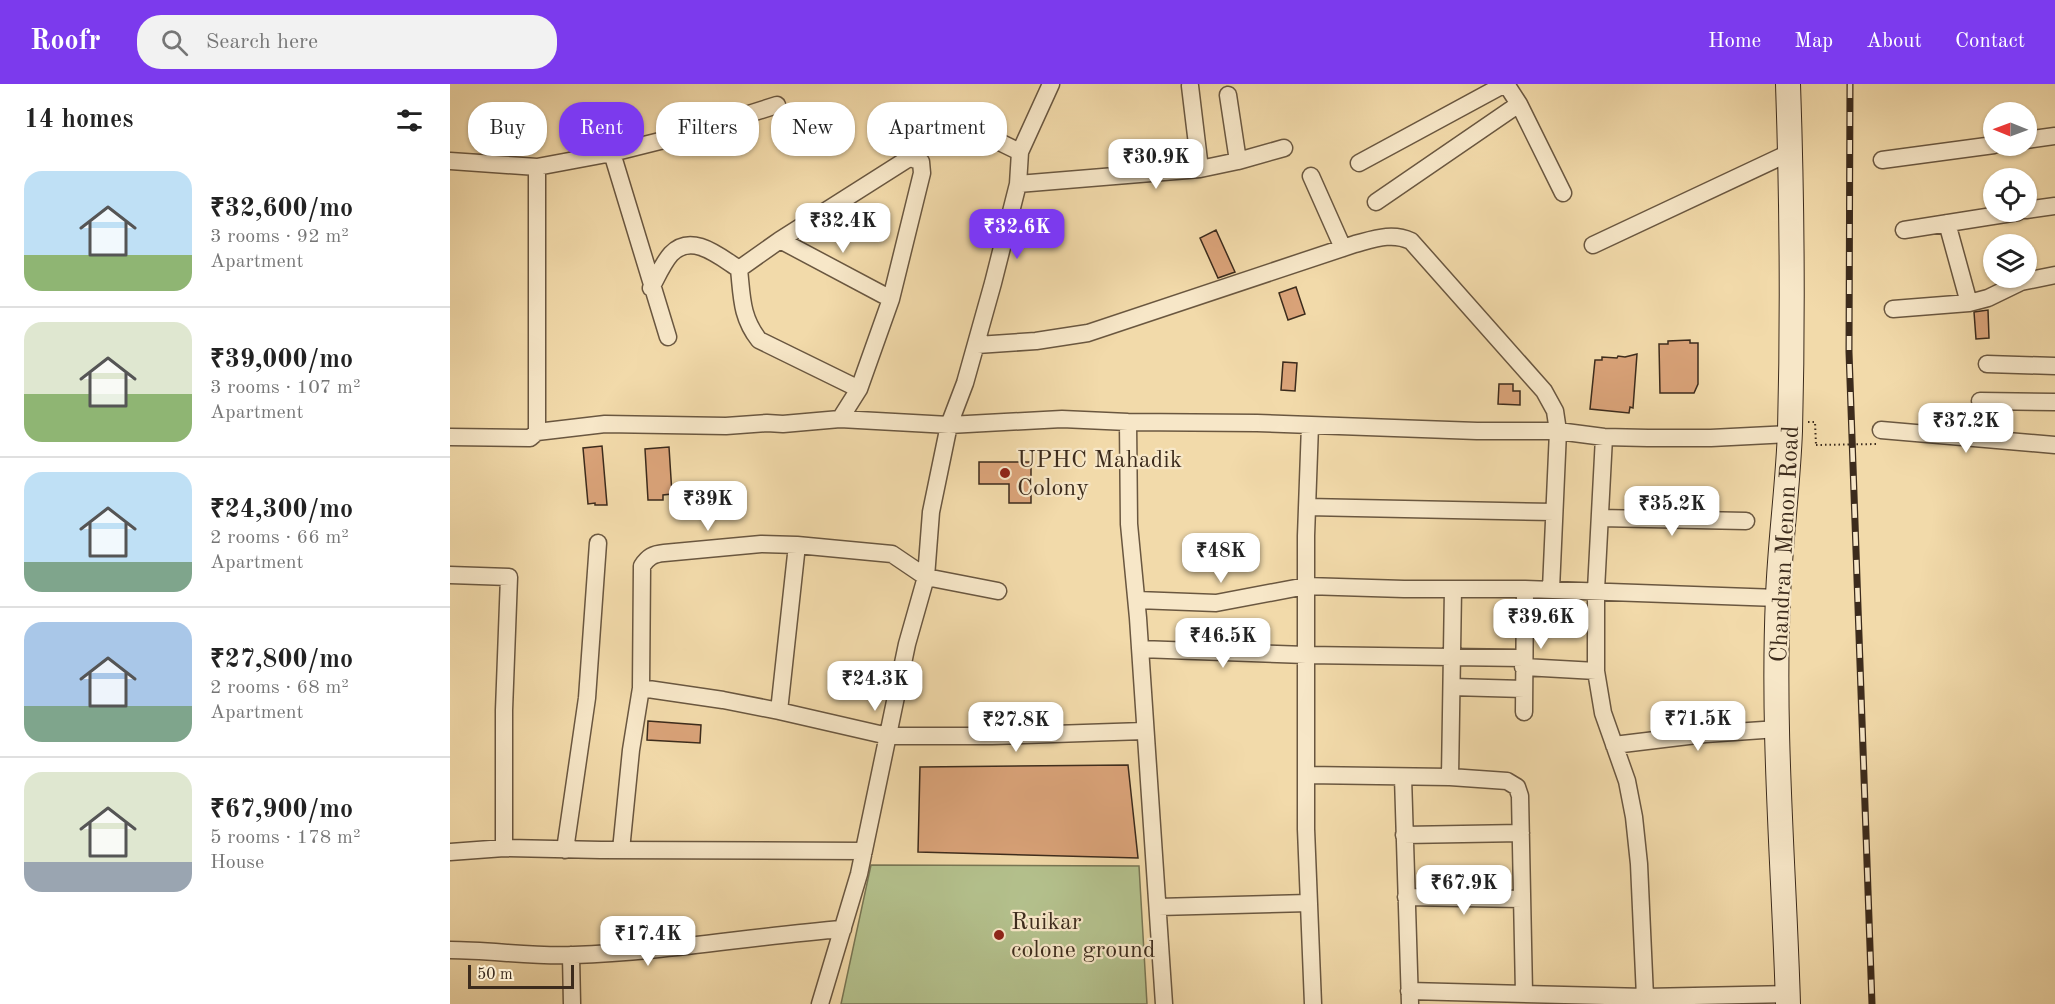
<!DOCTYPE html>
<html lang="en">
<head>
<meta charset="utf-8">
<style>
	:root { --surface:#fff; --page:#f2f2f2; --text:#222; --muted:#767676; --line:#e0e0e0; --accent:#7c3aed }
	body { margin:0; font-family:"Old Standard TT",serif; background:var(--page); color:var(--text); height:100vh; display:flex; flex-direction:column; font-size:22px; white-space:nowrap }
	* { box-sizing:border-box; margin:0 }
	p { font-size:20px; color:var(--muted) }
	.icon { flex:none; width:33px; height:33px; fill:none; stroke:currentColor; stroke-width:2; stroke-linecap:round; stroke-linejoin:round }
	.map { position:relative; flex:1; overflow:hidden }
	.side { display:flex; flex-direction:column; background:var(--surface); width:450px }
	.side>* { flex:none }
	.hud { position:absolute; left:18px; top:18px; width:570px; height:54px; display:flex; gap:12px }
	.needle { width:39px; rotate:271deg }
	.controls { position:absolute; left:1533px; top:18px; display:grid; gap:12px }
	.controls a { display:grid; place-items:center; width:54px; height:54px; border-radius:50%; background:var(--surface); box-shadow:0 2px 4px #0004; font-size:30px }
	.scale { position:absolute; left:18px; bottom:15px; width:106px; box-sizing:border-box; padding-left:6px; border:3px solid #3c2b1c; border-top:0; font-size:16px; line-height:21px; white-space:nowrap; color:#3c2b1c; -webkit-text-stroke:4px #f7e7c8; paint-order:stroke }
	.price { position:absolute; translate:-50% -51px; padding:0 14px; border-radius:12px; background:#fff; color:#222; font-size:20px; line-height:39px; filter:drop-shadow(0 2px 3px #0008) }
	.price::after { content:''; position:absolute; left:50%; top:36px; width:18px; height:14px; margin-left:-9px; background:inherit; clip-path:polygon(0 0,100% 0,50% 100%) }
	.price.current { background:var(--accent); color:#fff }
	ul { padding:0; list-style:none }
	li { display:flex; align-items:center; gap:18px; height:150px; padding:0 24px }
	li+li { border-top:2px solid var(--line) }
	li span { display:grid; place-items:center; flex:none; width:168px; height:120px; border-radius:18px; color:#555 }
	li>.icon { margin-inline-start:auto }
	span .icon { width:72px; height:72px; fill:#fffc; stroke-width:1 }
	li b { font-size:26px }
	h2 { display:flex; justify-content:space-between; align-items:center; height:72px; padding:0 24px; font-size:26px }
	.tag { padding:0 21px; border-radius:24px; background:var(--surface); box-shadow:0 2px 4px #0004; font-size:21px; line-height:54px }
	.tag.current { background:var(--accent); color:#fff }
	header { display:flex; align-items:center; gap:36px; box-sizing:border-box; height:84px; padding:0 30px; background:var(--accent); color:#fff }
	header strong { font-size:28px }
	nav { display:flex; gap:33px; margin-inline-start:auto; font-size:21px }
	.search { width:420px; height:54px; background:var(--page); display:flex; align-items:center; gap:15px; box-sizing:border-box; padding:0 21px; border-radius:24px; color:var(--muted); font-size:22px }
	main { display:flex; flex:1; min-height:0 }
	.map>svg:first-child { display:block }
	.green { fill:#b4c18d; stroke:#787654; stroke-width:1.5 }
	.building { fill:#daa379; stroke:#3c2b1c; stroke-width:1.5 }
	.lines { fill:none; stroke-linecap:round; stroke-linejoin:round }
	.street-casing { stroke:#6a5740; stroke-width:19 }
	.secondary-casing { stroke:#3c2b1c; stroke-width:26 }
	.path { stroke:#3c2b1c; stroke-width:2; stroke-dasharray:1.5 3; stroke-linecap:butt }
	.street { stroke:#f7e7c8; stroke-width:16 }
	.secondary { stroke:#f7e7c8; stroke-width:24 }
	.rail-casing { stroke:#3c2b1c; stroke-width:7 }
	.rail { stroke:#f7e7c8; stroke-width:4.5; stroke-dasharray:14; stroke-linecap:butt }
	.path-bridge { stroke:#3c2b1c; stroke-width:2; stroke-dasharray:1.5 3; stroke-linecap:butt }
	.poi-dot { fill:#8f2418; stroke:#f7e7c8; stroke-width:2 }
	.labels { text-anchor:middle; stroke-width:4.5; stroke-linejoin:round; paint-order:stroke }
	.poi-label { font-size:24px; fill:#3c2b1c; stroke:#f7e7c8; text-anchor:start }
	.street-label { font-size:24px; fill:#3c2b1c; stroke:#f7e7c8 }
</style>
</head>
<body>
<header>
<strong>Roofr</strong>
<div class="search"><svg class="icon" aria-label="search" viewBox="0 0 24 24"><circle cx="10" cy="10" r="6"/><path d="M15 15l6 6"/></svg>Search here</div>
<nav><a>Home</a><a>Map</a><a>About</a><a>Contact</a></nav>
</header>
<main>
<section class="side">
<h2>14 homes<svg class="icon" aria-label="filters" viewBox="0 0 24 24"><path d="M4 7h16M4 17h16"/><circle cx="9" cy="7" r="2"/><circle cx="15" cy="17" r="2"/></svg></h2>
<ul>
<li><span style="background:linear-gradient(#bfe0f5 70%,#8fb573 0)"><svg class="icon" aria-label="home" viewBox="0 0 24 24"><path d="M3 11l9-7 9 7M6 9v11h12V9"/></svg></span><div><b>₹32,600/mo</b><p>3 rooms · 92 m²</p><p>Apartment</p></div></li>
<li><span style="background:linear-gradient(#dfe7d0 60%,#8fb573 0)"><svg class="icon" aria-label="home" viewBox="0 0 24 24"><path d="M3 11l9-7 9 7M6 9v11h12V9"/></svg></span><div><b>₹39,000/mo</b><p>3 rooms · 107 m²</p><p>Apartment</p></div></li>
<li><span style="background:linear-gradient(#bfe0f5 75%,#7fa58c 0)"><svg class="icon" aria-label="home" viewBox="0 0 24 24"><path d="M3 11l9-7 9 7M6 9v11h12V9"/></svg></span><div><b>₹24,300/mo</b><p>2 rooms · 66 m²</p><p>Apartment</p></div></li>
<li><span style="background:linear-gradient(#a9c7e8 70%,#7fa58c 0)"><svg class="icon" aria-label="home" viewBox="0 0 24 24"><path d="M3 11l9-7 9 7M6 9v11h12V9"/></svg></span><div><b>₹27,800/mo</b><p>2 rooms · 68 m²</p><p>Apartment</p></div></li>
<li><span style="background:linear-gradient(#dfe7d0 75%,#9aa5b1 0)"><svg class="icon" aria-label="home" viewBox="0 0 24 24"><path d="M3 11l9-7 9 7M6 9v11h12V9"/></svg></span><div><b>₹67,900/mo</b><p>5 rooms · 178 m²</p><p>House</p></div></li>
</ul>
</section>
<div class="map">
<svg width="1605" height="920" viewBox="0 0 1605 920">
	<rect width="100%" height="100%" fill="#f2daaa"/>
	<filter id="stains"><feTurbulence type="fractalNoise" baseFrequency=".00333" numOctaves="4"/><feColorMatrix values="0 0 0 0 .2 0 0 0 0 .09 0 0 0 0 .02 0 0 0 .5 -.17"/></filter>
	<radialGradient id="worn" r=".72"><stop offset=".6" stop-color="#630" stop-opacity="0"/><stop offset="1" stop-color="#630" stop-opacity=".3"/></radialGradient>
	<!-- green -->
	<path class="green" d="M421,781l268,1 8,138h-306z"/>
	<!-- building -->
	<path class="building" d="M766,146l19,42 -17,6 -18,-40z
		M846,203l9,27 -17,6 -9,-27z
		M1538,226l1,28 -13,1 -2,-27z
		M1240,256v3h8v41l-4,9h-34l-1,-49h9v-3z
		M1187,270l-4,54 -3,-1 -1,6 -39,-4 5,-49h7v-3l15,1 1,-2 7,1z
		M833,278l14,1 -2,28 -14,-1z
		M1049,300h14v7h7v14l-22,-1z
		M152,362l5,59h-12v-2l-7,1 -5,-56z
		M219,363l3,47 -9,1v5h-15l-3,-51z
		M529,378h52v41h-22v-19h-30z
		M198,637l53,4 -1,18 -53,-3z
		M678,681l10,93 -220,-6 2,-85z"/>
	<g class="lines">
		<!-- street casing -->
		<g class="street-casing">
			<path id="street" d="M1056,0l13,20 44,89
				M740,2l10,83
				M778,11l10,66
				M1576,56l29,-4
				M162,69l56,184
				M461,74l28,-26 42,1 39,19
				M1432,76l112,-15
				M0,77l87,6v265
				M909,79l146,-79
				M87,83l75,-14 64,-16 101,-32
				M861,92l32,72
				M568,100l182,-15 38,-8 46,-13
				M926,118l143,-98
				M1576,126l29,-4
				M1497,139l22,80
				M1454,146l114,-18
				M330,156l111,59
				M1143,161l198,-93
				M289,185l41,-29 126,-80 5,-2 10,4 1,11 -31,126 -32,90 -19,30
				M289,185c3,28 2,48 20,71l100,49
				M201,204c6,-11 12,-25 20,-34 21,-22 49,3 68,15
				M1443,225l76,-6 19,-5 33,-16 34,-7
				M527,261l59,-4 52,-8 267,-89c19,-5 37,-12 56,-3l133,150 11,20 3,20 -7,158
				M1537,280l68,2
				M1530,317l75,1
				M678,338l1,102 9,94 26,386
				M860,341l-4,111v293l7,175
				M1431,346l174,15
				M0,353l80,1 7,-6 68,-8 121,2 41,-3 16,1 57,-5 109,6 113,-6 66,3 129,1 220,8h81l46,6 44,1h63l79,-4
				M1154,353l-8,153v81l7,42 24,68 7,36 5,47 6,133
				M857,423l247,5
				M1150,434l146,3
				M0,491l59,2 -5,133v138
				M548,507l-72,-14 -34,-23 -95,-9 -18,166 109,25h104l152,-5
				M687,516l79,3 90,-17 98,3h121l253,9
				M690,565l166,6 218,3
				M1073,583l73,4
				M1002,603l72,2
				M191,604l1,-122c6,-9 11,-12 22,-13l97,-9 36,1
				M1074,628l1,-123
				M1164,661l91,-11 73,-5
				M856,691l144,2 57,4 10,6 3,9 4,197
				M953,693l7,227
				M1000,693l3,-188
				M954,751l117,-2
				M115,766l22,-152 11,-155
				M171,766l10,-100 10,-62 82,12 56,11
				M0,768l54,-4 97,2 263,1
				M956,813l116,2
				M708,823l151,-4
				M0,866c41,0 83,7 124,5 90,-3 179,-19 269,-26
				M121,871l1,49
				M959,907l236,6 143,-3
				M370,920l39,-130 48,-230 19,-67 5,-65 18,-87 16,-42 28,-100 25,-99 2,-32 31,-68"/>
		</g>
		<!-- secondary casing -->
		<g class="secondary-casing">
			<path id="secondary" d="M1338,920c-4,-135 -16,-271 -10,-407 2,-55 10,-111 12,-166 3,-116 2,-231 -2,-347"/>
		</g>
		<!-- path -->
		<path class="path" d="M1358,338h7l1,23"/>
		<!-- street -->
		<use href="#street" class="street"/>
		<!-- secondary -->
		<use href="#secondary" class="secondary"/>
		<!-- rail casing -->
		<g class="rail-casing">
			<path id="rail" d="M1400,0l-1,268 23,652"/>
		</g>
		<!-- rail -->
		<use href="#rail" class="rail"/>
		<!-- path-bridge -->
		<path class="path-bridge" d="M1366,361l63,-1"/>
	</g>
	<!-- markers -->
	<g class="poi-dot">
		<circle cx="555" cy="389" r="6"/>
		<circle cx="549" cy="851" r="6"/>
	</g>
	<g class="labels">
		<!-- poi labels -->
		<g class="poi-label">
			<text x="567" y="383">UPHC Mahadik<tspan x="567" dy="28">Colony</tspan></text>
			<text x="561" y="845">Ruikar<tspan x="561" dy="28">colone ground</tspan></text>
		</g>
		<!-- street labels -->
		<g class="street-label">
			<text transform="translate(1334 460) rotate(-87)" y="8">Chandran Menon Road</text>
		</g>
	</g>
	<rect width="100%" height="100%" filter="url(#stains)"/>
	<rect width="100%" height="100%" fill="url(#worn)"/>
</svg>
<div class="controls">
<a><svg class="needle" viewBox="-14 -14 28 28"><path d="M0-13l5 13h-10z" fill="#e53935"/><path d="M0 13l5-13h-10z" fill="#767676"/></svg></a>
<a><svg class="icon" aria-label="locate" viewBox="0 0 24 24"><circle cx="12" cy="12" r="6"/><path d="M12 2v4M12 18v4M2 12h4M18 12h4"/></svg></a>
<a><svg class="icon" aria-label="layers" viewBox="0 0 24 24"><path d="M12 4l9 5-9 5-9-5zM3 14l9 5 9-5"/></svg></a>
</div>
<div class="scale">50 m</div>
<b class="price" style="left:706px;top:106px">₹30.9K</b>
<b class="price" style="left:393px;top:170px">₹32.4K</b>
<b class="price current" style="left:567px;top:176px">₹32.6K</b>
<b class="price" style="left:1516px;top:370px">₹37.2K</b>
<b class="price" style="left:258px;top:448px">₹39K</b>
<b class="price" style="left:1222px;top:453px">₹35.2K</b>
<b class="price" style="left:771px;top:500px">₹48K</b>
<b class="price" style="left:1091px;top:566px">₹39.6K</b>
<b class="price" style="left:773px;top:585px">₹46.5K</b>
<b class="price" style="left:425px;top:628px">₹24.3K</b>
<b class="price" style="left:1248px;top:668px">₹71.5K</b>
<b class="price" style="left:566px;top:669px">₹27.8K</b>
<b class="price" style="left:1014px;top:832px">₹67.9K</b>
<b class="price" style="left:198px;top:883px">₹17.4K</b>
<div class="hud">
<a class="tag">Buy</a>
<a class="tag current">Rent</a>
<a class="tag">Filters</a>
<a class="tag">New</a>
<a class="tag">Apartment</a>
</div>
</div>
</main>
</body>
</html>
